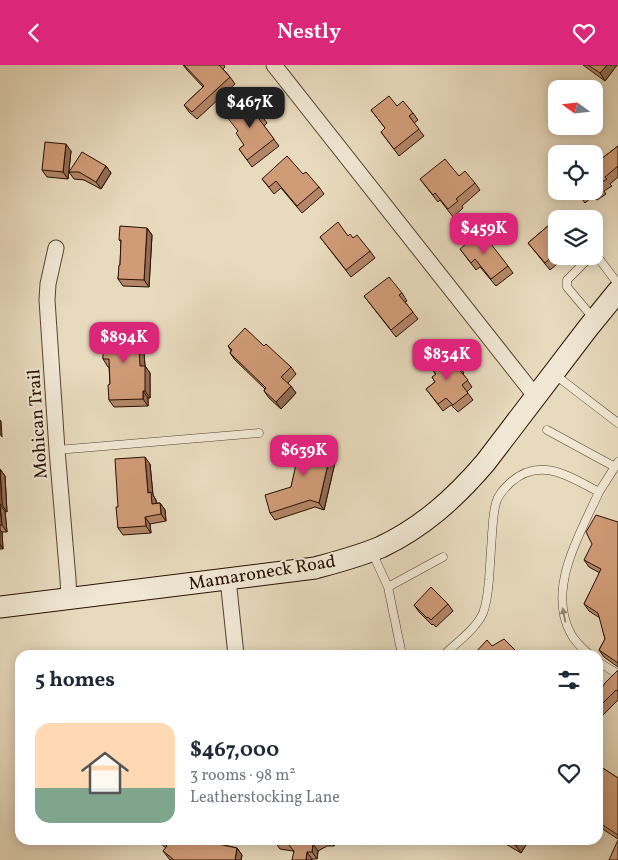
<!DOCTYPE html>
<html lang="en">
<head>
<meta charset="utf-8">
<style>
	:root { --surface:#fff; --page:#f2f2f3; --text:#1f2937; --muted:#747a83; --line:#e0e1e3; --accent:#db2777 }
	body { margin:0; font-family:Vollkorn,serif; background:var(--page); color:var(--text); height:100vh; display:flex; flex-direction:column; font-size:19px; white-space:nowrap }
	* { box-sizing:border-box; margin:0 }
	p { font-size:16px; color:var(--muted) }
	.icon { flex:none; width:28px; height:28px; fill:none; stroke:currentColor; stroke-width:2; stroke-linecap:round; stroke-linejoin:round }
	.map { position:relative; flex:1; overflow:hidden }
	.details { position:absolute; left:15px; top:585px; width:588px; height:195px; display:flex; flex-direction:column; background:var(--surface); border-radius:15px; box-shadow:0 2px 12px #0003 }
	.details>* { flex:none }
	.needle { width:32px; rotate:285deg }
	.tools { position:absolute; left:548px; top:15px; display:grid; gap:10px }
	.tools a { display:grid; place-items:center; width:55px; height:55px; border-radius:10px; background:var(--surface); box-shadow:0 2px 12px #0003; font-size:25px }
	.price { position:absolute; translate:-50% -42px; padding:0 11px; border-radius:10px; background:var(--accent); color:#fff; font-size:16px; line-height:32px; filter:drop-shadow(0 1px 2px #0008) }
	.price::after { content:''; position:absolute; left:50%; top:30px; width:15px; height:11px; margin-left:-8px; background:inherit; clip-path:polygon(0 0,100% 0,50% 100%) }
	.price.current { background:#222; color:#fff }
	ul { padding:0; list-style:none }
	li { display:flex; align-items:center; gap:15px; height:125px; padding:0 20px }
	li+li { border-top:1px solid var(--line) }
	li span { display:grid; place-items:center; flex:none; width:140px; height:100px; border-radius:15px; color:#555 }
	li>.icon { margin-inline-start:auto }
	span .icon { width:60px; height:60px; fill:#fffc; stroke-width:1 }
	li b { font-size:21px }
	h2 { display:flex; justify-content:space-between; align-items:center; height:60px; padding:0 20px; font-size:21px }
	header { display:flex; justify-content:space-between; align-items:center; height:65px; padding:0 20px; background:var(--accent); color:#fff; font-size:22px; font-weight:600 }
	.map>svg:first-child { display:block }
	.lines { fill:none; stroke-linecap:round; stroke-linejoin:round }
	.lane-casing { stroke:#594232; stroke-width:9 }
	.street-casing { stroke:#594232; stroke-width:17 }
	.secondary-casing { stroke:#290f03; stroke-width:23 }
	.lane { stroke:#f0e7d4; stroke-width:8 }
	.street { stroke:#f0e7d4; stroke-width:15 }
	.secondary { stroke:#f0e7d4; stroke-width:21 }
	.wall { fill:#b38667; stroke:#290f03 }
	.shaded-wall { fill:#926d54; stroke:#290f03 }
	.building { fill:#d09c78; stroke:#290f03 }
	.oneway { fill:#968676 }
	.labels { text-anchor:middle; stroke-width:4; stroke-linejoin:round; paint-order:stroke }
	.street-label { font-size:18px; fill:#290f03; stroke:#f0e7d4 }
</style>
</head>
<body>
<header><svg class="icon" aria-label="back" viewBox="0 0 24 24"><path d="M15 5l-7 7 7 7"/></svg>Nestly<svg class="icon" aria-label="heart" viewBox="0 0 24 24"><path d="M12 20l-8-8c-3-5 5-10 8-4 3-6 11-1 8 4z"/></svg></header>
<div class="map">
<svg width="618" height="795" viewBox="0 0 618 795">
	<rect width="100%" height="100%" fill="#e8dabd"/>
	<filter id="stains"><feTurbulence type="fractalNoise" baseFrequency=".004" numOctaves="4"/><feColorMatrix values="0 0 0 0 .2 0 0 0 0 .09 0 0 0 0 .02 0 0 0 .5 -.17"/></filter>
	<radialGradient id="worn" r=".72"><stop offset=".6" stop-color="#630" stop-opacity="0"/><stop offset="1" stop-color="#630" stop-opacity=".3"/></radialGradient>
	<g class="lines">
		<!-- lane casing -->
		<g class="lane-casing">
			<path id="lane" d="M594,187l24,32
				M591,191l-24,24v7l27,32
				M554,309l64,49
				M547,365l68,37
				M57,385l202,-17
				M372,487l16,35 14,68
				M388,522l55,-30
				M444,590c12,-12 32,-26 39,-42 4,-10 5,-22 6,-33 1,-16 2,-31 3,-46 1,-10 1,-21 4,-31 2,-9 9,-15 15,-21 30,-26 59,-5 88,10l19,-30
				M590,590c-8,-7 -16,-14 -20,-23 -23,-45 11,-100 29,-140
				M598,597l20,12"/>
		</g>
		<!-- street casing -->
		<g class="street-casing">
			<path id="street" d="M274,0l262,332
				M56,183l-8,36 -1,16 10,150 11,129 1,20
				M228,514l8,76"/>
		</g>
		<!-- secondary casing -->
		<g class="secondary-casing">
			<path id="secondary" d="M0,542l315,-39c22,-6 45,-12 66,-21 42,-20 74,-49 104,-84l103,-135 30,-37"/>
		</g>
		<!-- lane -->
		<use href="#lane" class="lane"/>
		<!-- street -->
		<use href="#street" class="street"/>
		<!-- secondary -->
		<use href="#secondary" class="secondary"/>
	</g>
	<!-- wall -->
	<path class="wall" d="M183,0h41l1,2 -2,2 7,8 5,7 -38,35 -8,-7 -5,-7 19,-18 -16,-17z
		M583,0h34l-12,16z
		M249,34l18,24 -3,3 15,20 -27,21 -13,-18 5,-4z
		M397,41l16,7 5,7 -4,3 10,13 -25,20 -18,-24 4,-4 -14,-18z
		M618,81v31l-8,7 2,2 -8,5 2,3 -9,6 -4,-4 -8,7 -9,-12h18l2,-28z
		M71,86l-3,28 -21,-2 -5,-7z
		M106,101l5,7 -10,16 -17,-9 -10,-1 -5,-7z
		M303,109l16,13 5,7 -22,19 -21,-25 -7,6 -12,-15z
		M459,111l16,7 5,7 -18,16 1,2 -10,9 -13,-17 -2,2 -18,-23z
		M556,154v37h18l-7,6 -3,-4 -14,12 -22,-27z
		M147,163l5,7 -3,52 -26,-1 -5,-7 2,-14 1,-23 -2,-2z
		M348,171l5,2 17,13 5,7 -24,19 -31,-40z
		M460,184l48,17 5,7 -17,13 -16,-19 -4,3z
		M402,228l5,8 -2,1 13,17 -22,18 -32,-41z
		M135,261l5,8v13l4,6 1,13 5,7v25h-2v8l-34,1 -5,-7 1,-16 -1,-17h-1l-5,-8 4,-24 4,-3z
		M228,281h36l27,21 5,7 -8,9 8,10 -15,16 -12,-11 -5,-7 1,-2 -30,-29 -5,-7 1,-2z
		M429,300l30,1 5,7 -1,1 9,13 -5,5 6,8 -15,12 -7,-7 -8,6 -17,-22 9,-7 -3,-5 4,-2z
		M337,389l-13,56 -9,-3 -40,13 -5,-7 21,-26 5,-19 -4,-5z
		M150,399l3,31 3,5v3h4l5,7 1,11 -16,3 1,9 -28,2 -5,-7v-21z
		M0,404l5,7 2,36 -2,-1 2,21h-5l1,17h-3z
		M618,457v145l-14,-10 -5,-7 6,-11 -5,-21 -11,-7 -5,-7 16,-31 -11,-6 -5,-7z
		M448,539l5,7 -17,16 -3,-3 -1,1 -13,-13 -5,-7z
		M618,605v30l-20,20v-26z
		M598,700l20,13v61l-20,-13z
		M156,775h50l3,2 28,6 5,7 -1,5h-71l-7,-9 3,-3z
		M276,775h61l-3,6h-7l-9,5 -1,8h-5l-19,-8 -13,-2 -5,-7z
		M499,775h30l-8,13z"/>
	<!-- shaded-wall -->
	<path class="shaded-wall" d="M607,0h10l-12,16 -5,-8z
		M66,79l5,7 -3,28 -5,-7z
		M106,101l5,7 -10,16 -5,-7z
		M147,163l5,7 -3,52 -5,-7z
		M135,261l5,8v13l4,6 1,13 5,7v25l-5,-7 -10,-45z
		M291,321l5,7 -15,16 -5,-7z
		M143,326l5,7v8l-5,-7z
		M0,355l1,1 1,16 -2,-3z
		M332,382l5,7 -13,56 -5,-7z
		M145,392l5,7 3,31 3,5 1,11 -5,-7 -4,-11z
		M0,404l5,7 2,36 -5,-7z
		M160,438l5,7 1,11 -5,-7z
		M0,440l5,6 2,21 -5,-7z
		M145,452l5,7 1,9 -5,-7z
		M0,465l2,2 1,17 -3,-5z
		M329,775h8v1l-3,5z
		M520,775h9l-8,13 -5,-7z
		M313,779l5,7 -1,8 -5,-7z
		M237,783l5,7 -1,5h-6z
		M307,787l5,7v1h-6z"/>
	<!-- building -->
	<path class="building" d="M184,0h35l11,12 -38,35 -8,-7 20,-19z
		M588,0h19l-7,8z
		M389,31l8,10 6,-5 10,12 -4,3 10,13 -25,20 -13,-17 4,-4 -14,-18z
		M249,34l13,17 -3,3 15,20 -27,21 -8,-11 5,-4 -8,-12 2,-2 -11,-14z
		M45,77l21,2 -3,28 -21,-2z
		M618,81v20l-13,11 2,2 -8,5 2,3 -9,6 -2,-2h4v-30l2,2z
		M82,87l24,14 -10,16 -17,-10h-10z
		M287,91l16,18 3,-2 13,15 -22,19 -21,-25 -7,6 -7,-8z
		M445,94l14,17 6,-5 10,12 -19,16 2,2 -10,8 -13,-16 -2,2 -13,-16z
		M576,126h9l-5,5z
		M556,154v34l-11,10 -17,-20z
		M338,157l10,14 2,-2 3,4 4,-3 13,16 -24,19 -26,-33z
		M120,161l27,2 -3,52 -26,-1 1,-14h1l1,-25h-2z
		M481,166l27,35 -17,13 -16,-20 -4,4 -11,-14z
		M389,212l13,16 -3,2 14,17 -22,18 -27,-34z
		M135,261v20h4l1,20h5v25h-2v8l-34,1 -1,-15 2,-1 -1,-25h-6v-23l4,-1v-3h4v-5z
		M245,263l19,18 2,-2 25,23 -10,10 10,9 -15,16 -12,-11 2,-3 -36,-35 2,-3 -4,-4z
		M447,288l12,13 -2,1 11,13 -6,5 6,8 -15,12 -7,-7 -8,6 -12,-15 9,-7 -3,-5 4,-3 -7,-9z
		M298,374l34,8 -13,56 -9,-3 -40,13 -5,-18 26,-8 5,-23 -4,-1z
		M145,392l3,36 3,-1 1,12 8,-1 1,11 -16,3 1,9 -28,2 -2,-21h2l-3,-48z
		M0,404l2,36 -2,-1z
		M0,443l2,17h-2z
		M596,450l22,7v141l-19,-13 6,-11 -7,-26 -14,-9 17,-35 -17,-9 8,-16 -6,-12z
		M431,522l17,17 -17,16 -3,-3 -1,1 -13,-13z
		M504,574l16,16h-47l14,-15 5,6z
		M618,605v21l-2,-1 -18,18v-14l7,-11z
		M598,700l20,13v57l-20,-13z
		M160,775h46l3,2 28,6 -2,12h-61l-11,-9 4,-5z
		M276,775h44l-7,4 -1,8h-5l-1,8h-14l2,-9 -6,-7 -13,-2z
		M505,775h15l-4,6z
		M618,775v20h-9z"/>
	<!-- one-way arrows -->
	<defs><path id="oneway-solid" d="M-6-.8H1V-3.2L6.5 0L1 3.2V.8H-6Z" transform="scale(1.25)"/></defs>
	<use class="oneway" href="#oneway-solid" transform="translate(564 550) rotate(-101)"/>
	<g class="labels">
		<!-- street labels -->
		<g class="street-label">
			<text transform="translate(37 359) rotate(-94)" y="6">Mohican Trail</text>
			<text transform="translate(262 507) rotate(-9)" y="6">Mamaroneck Road</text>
		</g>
	</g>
	<rect width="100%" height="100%" filter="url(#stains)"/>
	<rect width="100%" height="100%" fill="url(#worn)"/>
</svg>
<div class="tools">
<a><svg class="needle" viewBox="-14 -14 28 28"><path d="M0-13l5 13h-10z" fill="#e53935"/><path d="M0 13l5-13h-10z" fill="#747a83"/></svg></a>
<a><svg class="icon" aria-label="locate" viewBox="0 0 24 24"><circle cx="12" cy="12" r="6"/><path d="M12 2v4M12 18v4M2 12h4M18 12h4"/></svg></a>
<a><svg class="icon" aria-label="layers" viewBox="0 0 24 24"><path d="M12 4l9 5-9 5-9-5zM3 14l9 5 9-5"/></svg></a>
</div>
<b class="price current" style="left:250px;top:64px">$467K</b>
<b class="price" style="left:484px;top:190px">$459K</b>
<b class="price" style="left:124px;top:299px">$894K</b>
<b class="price" style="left:447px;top:316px">$834K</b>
<b class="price" style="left:304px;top:412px">$639K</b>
<section class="details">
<h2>5 homes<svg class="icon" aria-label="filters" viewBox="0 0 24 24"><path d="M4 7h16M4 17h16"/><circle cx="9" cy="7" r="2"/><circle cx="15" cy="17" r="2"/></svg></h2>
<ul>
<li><span style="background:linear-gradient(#ffd9b3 65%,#7fa58c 0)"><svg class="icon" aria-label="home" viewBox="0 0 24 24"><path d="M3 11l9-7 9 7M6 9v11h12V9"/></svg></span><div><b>$467,000</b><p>3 rooms · 98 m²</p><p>Leatherstocking Lane</p></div><svg class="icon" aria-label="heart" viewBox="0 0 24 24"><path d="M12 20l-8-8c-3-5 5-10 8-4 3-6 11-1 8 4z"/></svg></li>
</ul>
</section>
</div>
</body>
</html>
